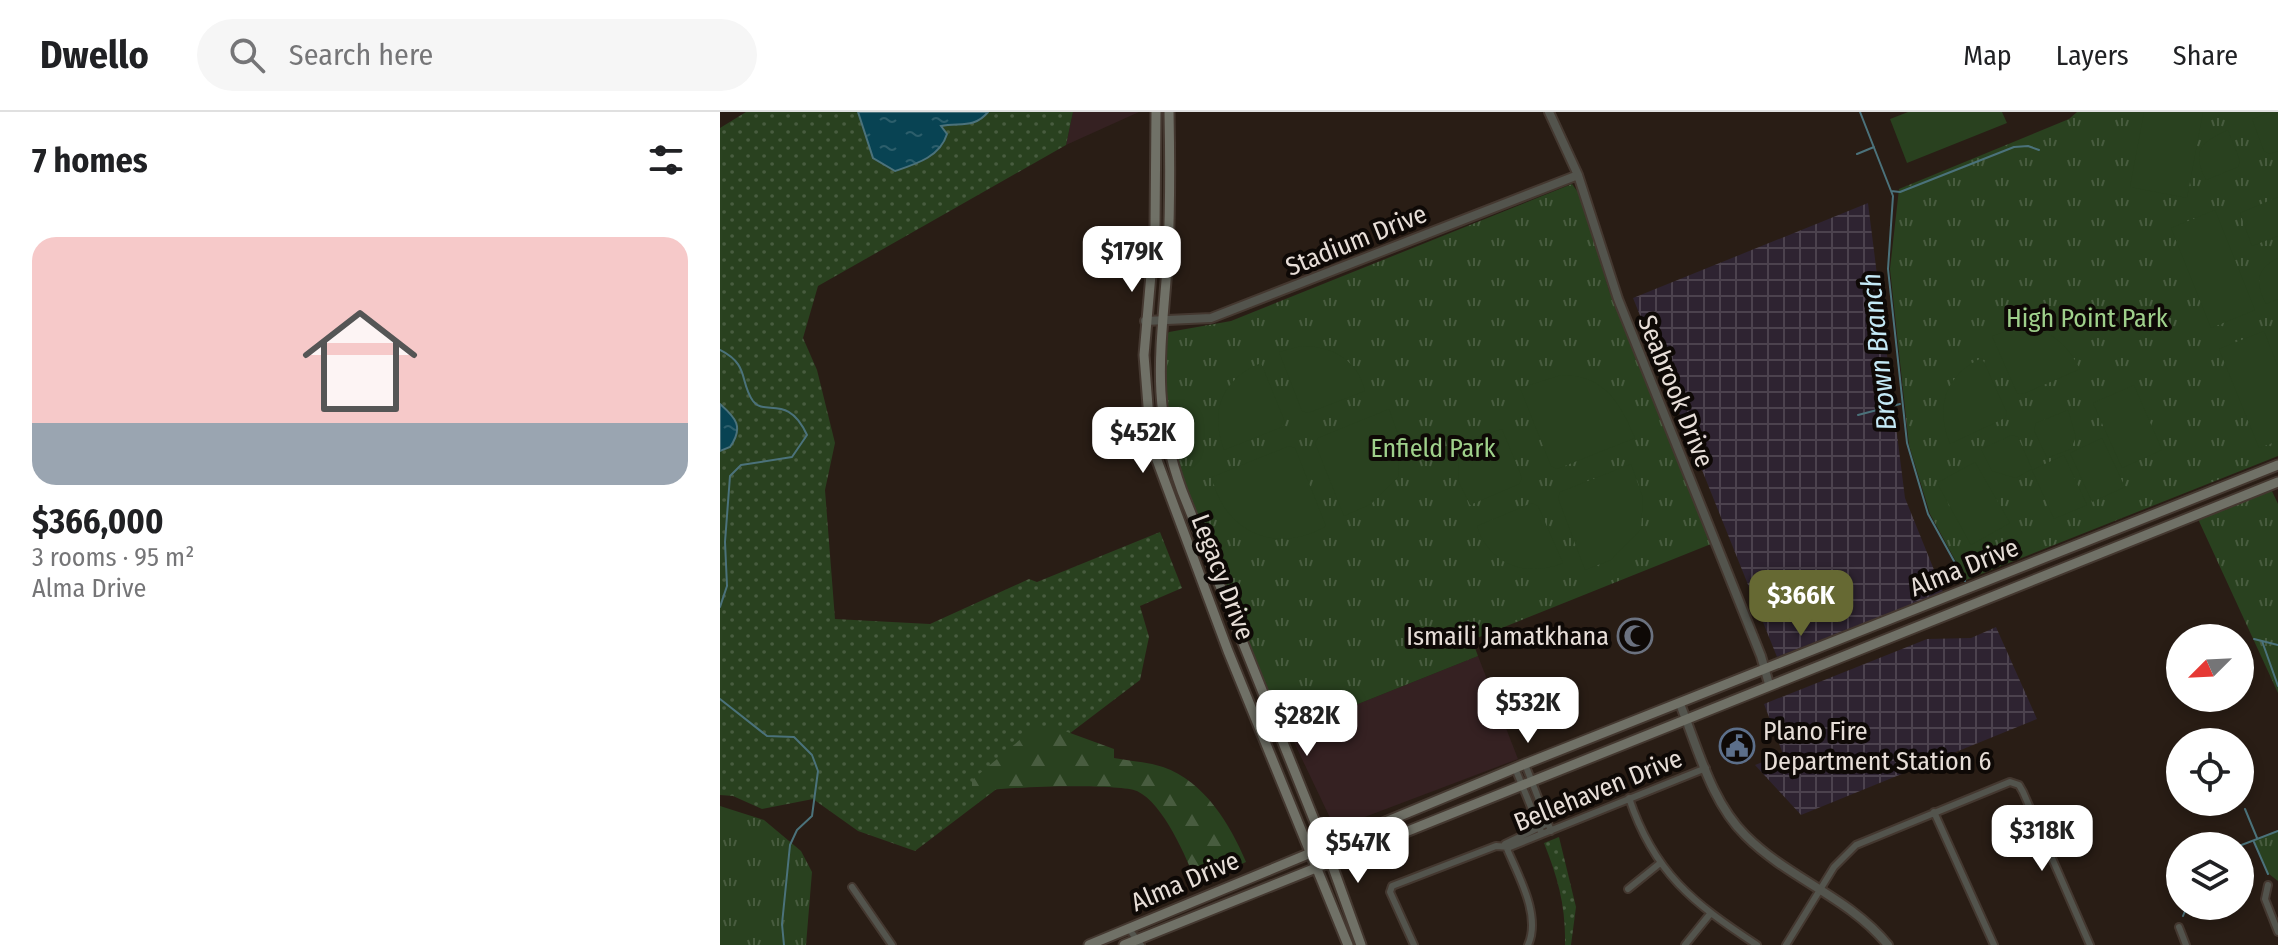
<!DOCTYPE html>
<html lang="en">
<head>
<meta charset="utf-8">
<style>
	:root { --surface:#fff; --page:#f6f6f6; --text:#202124; --muted:#757577; --line:#e0e0e0; --accent:#666933 }
	body { margin:0; font-family:"Fira Sans Condensed",sans-serif; background:var(--page); color:var(--text); height:100vh; display:flex; flex-direction:column; font-size:30px; white-space:nowrap }
	* { box-sizing:border-box; margin:0 }
	p { font-size:26px; color:var(--muted) }
	.icon { flex:none; width:44px; height:44px; fill:none; stroke:currentColor; stroke-width:2; stroke-linecap:round; stroke-linejoin:round }
	.map { position:relative; flex:1; overflow:hidden }
	.panel { display:flex; flex-direction:column; background:var(--surface); width:720px }
	.panel>* { flex:none }
	.needle { width:52px; rotate:246deg }
	.buttons { position:absolute; left:1446px; top:512px; display:grid; gap:16px }
	.buttons a { display:grid; place-items:center; width:88px; height:88px; border-radius:50%; background:var(--surface); box-shadow:0 4px 12px #0003; font-size:40px }
	.price { position:absolute; translate:-50% -68px; padding:0 18px; border-radius:16px; background:#fff; color:#222; font-size:26px; line-height:52px; filter:drop-shadow(0 2px 4px #0008) }
	.price::after { content:''; position:absolute; left:50%; top:48px; width:24px; height:18px; margin-left:-12px; background:inherit; clip-path:polygon(0 0,100% 0,50% 100%) }
	.price.current { background:var(--accent); color:#fff }
	ul { padding:0; list-style:none }
	li { display:grid; align-content:center; gap:16px; height:424px; padding:0 32px }
	li span { display:grid; place-items:center; height:248px; border-radius:24px; color:#555 }
	li>.icon { margin-inline-start:auto }
	span .icon { width:144px; height:144px; fill:#fffc; stroke-width:1 }
	li b { font-size:34px }
	h2 { display:flex; justify-content:space-between; align-items:center; height:96px; padding:0 32px; font-size:34px }
	header { display:flex; align-items:center; gap:48px; box-sizing:border-box; height:112px; padding:0 40px; background:var(--surface); border-bottom:2px solid var(--line) }
	header strong { font-size:38px }
	nav { display:flex; gap:44px; margin-inline-start:auto; font-size:28px }
	.search { width:560px; height:72px; background:var(--page); display:flex; align-items:center; gap:20px; box-sizing:border-box; padding:0 28px; border-radius:44px; color:var(--muted); font-size:30px }
	main { display:flex; flex:1; min-height:0 }
	.map>svg:first-child { display:block }
	.commercial { fill:#352122 }
	.industrial { fill:url(#industrial-grid) }
	.grass { fill:url(#grass-dots) }
	.forest { fill:url(#forest-firs) }
	.park { fill:url(#park-tufts) }
	.pitch { fill:#29411f }
	.water { fill:url(#water-ripples); stroke:#4b727b; stroke-width:2 }
	.lines { fill:none; stroke-linecap:round; stroke-linejoin:round }
	.stream { stroke:#4b727b; stroke-width:2 }
	.minor-casing { stroke:#443830; stroke-width:10 }
	.tertiary-casing { stroke:#443830; stroke-width:12 }
	.secondary-casing { stroke:#443830; stroke-width:13 }
	.minor { stroke:#53544d; stroke-width:6 }
	.tertiary { stroke:#53544d; stroke-width:8 }
	.secondary { stroke:#707167; stroke-width:9 }
	.labels { text-anchor:middle; stroke-width:8; stroke-linejoin:round; paint-order:stroke }
	.street-label { font-size:26px; fill:#e7ded8; stroke:#0e0906 }
	.park-label { font-size:26px; fill:#9fd08b; stroke:#0e0906 }
	.poi-label { font-size:26px; fill:#e7ded8; stroke:#0e0906; text-anchor:end }
	.water-label { font-size:28px; font-style:italic; fill:#c4e9f6; stroke:#0e0906 }
</style>
</head>
<body>
<header>
<strong>Dwello</strong>
<div class="search"><svg class="icon" aria-label="search" viewBox="0 0 24 24"><circle cx="10" cy="10" r="6"/><path d="M15 15l6 6"/></svg>Search here</div>
<nav><a>Map</a><a>Layers</a><a>Share</a></nav>
</header>
<main>
<section class="panel">
<h2>7 homes<svg class="icon" aria-label="filters" viewBox="0 0 24 24"><path d="M4 7h16M4 17h16"/><circle cx="9" cy="7" r="2"/><circle cx="15" cy="17" r="2"/></svg></h2>
<ul>
<li><span style="background:linear-gradient(#f6c9c9 75%,#9aa5b1 0)"><svg class="icon" aria-label="home" viewBox="0 0 24 24"><path d="M3 11l9-7 9 7M6 9v11h12V9"/></svg></span><div><b>$366,000</b><p>3 rooms · 95 m²</p><p>Alma Drive</p></div></li>
</ul>
</section>
<div class="map">
<svg width="1558" height="833" viewBox="0 0 1558 833">
	<defs>
		<pattern id="industrial-grid" width="8" height="8" patternUnits="userSpaceOnUse" patternTransform="scale(2)"><rect width="8" height="8" fill="#2e2331"/><path d="M0 4h8M4 0v8" fill="none" stroke="#4c424e"/></pattern>
		<pattern id="grass-dots" width="8" height="8" patternUnits="userSpaceOnUse" patternTransform="scale(2)"><rect width="8" height="8" fill="#29411f"/><path d="M2 2h.1M6 6h.1" fill="none" stroke="#485c3f" stroke-width="1.8" stroke-linecap="round"/></pattern>
		<pattern id="forest-firs" width="22" height="20" patternUnits="userSpaceOnUse" patternTransform="scale(2)"><rect width="22" height="20" fill="#29411f"/><path d="M5 1l3.5 6h-7zM16 11l3.5 6h-7z" fill="#485c3f"/></pattern>
		<pattern id="park-tufts" width="24" height="20" patternUnits="userSpaceOnUse" patternTransform="scale(2)"><rect width="24" height="20" fill="#29411f"/><path d="M3 7l-1-3M5 7V3M7 7l1-3M15 17l-1-3M17 17v-4M19 17l1-3" fill="none" stroke="#485c3f"/></pattern>
		<pattern id="water-ripples" width="26" height="14" patternUnits="userSpaceOnUse" patternTransform="scale(2)"><rect width="26" height="14" fill="#084353"/><path d="M2 4q2-2 4 0t4 0M15 11q2-2 4 0t4 0" fill="none" stroke="#2c5e6b"/></pattern>
	</defs>
	<rect width="100%" height="100%" fill="#291d15"/>
	<!-- commercial -->
	<path class="commercial" d="M353,0h66l-73,33z
		M758,544l40,103 -177,67 -9,-4 -40,-84 41,-24z"/>
	<!-- industrial -->
	<path class="industrial" d="M1148,91l37,295 38,94 -166,65 -144,-359z
		M1276,515l41,92 -236,96 -46,-50 28,-11 -19,-50 163,-65 44,-1z"/>
	<!-- grass -->
	<path class="grass" d="M26,0h327l-7,33 -248,141 -15,52 14,32 18,73 -10,47 10,129 95,5 99,-45 8,3 123,-50 22,56 -42,18 9,31 -9,43 -225,171 -57,-20 -45,-32 -51,10 -29,-13 -13,-1v-667z
		M839,725l17,70 -5,38h-6c1,-38 -7,-67 -21,-102z"/>
	<!-- forest -->
	<path class="forest" d="M331,614l63,23v9c16,3 34,4 49,9 42,15 67,57 83,95l-49,22c-11,-27 -33,-80 -60,-93 -19,-8 -140,-5 -161,2l-4,-4v-9l62,-52z"/>
	<!-- park -->
	<path class="park" d="M1357,0h201v344l-312,124 -36,-66 -21,-69 -19,-176 9,-80 170,-70z
		M852,72l8,11 29,95 102,254 -239,96 6,16 -145,58 -45,24 -105,-254 -19,-90v-57l5,-5 62,-11z
		M1551,377l7,15v189l-80,-174z
		M0,694l44,14 37,31 11,21 -6,73h-86z
		M1558,718v51l-9,-7 -15,-34z"/>
	<!-- pitch -->
	<path class="pitch" d="M1188,0h94l5,11 -100,40 -17,-44z
		M1424,0h59l-16,86 -57,-11z
		M1552,0l6,1v38l-8,3 -6,-3 -12,-32z
		M1508,18l12,31 -2,6 -32,13c-15,-29 -5,-38 22,-50z
		M1558,85v39l-26,10 -12,-33z
		M1495,98l40,100 -44,18 -40,-100z
		M1558,146v41l-12,5c-11,-20 -10,-36 12,-46z
		M1299,215c31,2 47,15 61,42l-57,25 -6,-1 -25,-57z
		M1544,219l14,36v74l-19,7 -40,-99z
		M582,234c30,0 56,14 63,45l-57,22 -6,-2 -23,-59z
		M1262,246l25,55 -2,5 -55,26c-15,-37 -5,-69 32,-86z
		M541,251l24,59 -3,5 -58,23c-15,-39 -1,-72 37,-87z
		M841,263c44,0 59,28 74,63l-78,31 -6,-3 -31,-78z
		M1414,273l28,65 -40,18 -29,-65z
		M669,297l11,31 -2,37 -27,27 -27,12 -29,-73 3,-5z
		M1348,298l8,27 -5,12 -24,9 -13,-28 2,-7z
		M782,317l20,49 -3,6 -49,21 -12,-25 1,-24 19,-19z
		M1292,323l6,2 14,32 -16,9 -24,-7 -11,-22z
		M1382,326l23,49 -33,15 -22,-49z
		M569,334l6,2 31,78c-49,29 -102,7 -114,-49z
		M1344,343l23,50 -33,14 -22,-49z
		M1255,350l35,61 -39,22 -34,-62z
		M911,352l12,34 -2,31 -30,31 -26,10 -27,-72 2,-6z
		M812,391l6,3 25,57c-36,15 -74,2 -86,-37z"/>
	<!-- water -->
	<path class="water" d="M138,0h130c-14,17 -29,10 -47,14l6,8c-7,23 -31,30 -52,37l-22,-13z
		M0,292c16,14 24,23 10,43l-10,4z"/>
	<g class="lines">
		<!-- stream -->
		<path class="stream" d="M1140,0l33,84 -5,73 19,174 21,71 37,67
			M1137,42l17,-7
			M1171,79l9,1 114,-45 14,-1 11,4
			M0,238c30,15 19,31 33,51 12,16 35,-8 54,34l-15,22 -51,8 -11,11 -5,66 2,44 -7,21
			M1138,303l42,-11
			M1534,527l24,6
			M1542,529l16,45
			M0,587l47,37 27,1 18,18 6,16 -6,45 -15,14 -7,15 -8,79 2,21
			M1525,697l12,29
			M1534,730l14,32
			M1519,734l39,-15
			M1463,804l4,-10"/>
		<!-- minor casing -->
		<g class="minor-casing">
			<path id="minor" d="M805,652l26,67
				M795,656l27,66
				M909,686c25,75 64,105 128,147
				M1214,700l60,133
				M785,732c11,28 37,70 23,101
				M785,732l43,-21
				M1548,773l-3,14 13,33
				M132,775l40,58
				M908,777l31,-25
				M1459,815l7,18
				M409,817l12,16
				M694,833l-24,-53 2,-6 104,-40 14,1 196,-79
				M965,833l25,-31
				M1066,833l48,-78 22,-22 154,-63 9,3 4,7 67,153"/>
		</g>
		<!-- tertiary casing -->
		<g class="tertiary-casing">
			<path id="tertiary" d="M829,0l29,63 40,124 143,357 8,28
				M425,209l66,-3 367,-143
				M960,592c18,44 31,98 66,132 43,43 103,61 142,109"/>
		</g>
		<!-- secondary casing -->
		<g class="secondary-casing">
			<path id="secondary" d="M436,0l-1,116 -11,127 7,89 77,207 120,294
				M449,0c1,47 1,95 -1,142 -6,92 -19,146 14,237l149,371 30,83
				M369,833l436,-181 753,-299
				M404,833l1154,-463"/>
		</g>
		<!-- minor -->
		<use href="#minor" class="minor"/>
		<!-- tertiary -->
		<use href="#tertiary" class="tertiary"/>
		<!-- secondary -->
		<use href="#secondary" class="secondary"/>
	</g>
	<!-- icons -->
	<defs>
		<g id="mosque-ring" transform="scale(1.8)"><circle r="9.5" fill="#0e0906" stroke="#6b7280" stroke-width="1.5"/><path d="M3.5-4.9A6 6 0 1 0 3.5 4.9A5 5 0 1 1 3.5-4.9Z" fill="#6b7280"/></g>
		<g id="civic-ring" transform="scale(1.8)"><circle r="9.5" fill="#0e0906" stroke="#5c6f8a" stroke-width="1.5"/><path d="M-.6-6.5H3V-4.5H.6V-3L4-1V1h2V6H-6V1h2V-1L-.6-3ZM-1.2 2.5V6h2.4V2.5Z" fill="#5c6f8a"/></g>
	</defs>
	<g fill-rule="evenodd">
		<use href="#mosque-ring" x="915" y="524"/>
		<use href="#civic-ring" x="1017" y="634"/>
	</g>
	<g class="labels">
		<!-- street labels -->
		<g class="street-label">
			<text transform="translate(636 128) rotate(-22)" y="9">Stadium Drive</text>
			<text transform="translate(956 279) rotate(68)" y="9">Seabrook Drive</text>
			<text transform="translate(1244 455) rotate(-22)" y="9">Alma Drive</text>
			<text transform="translate(503 465) rotate(69)" y="9">Legacy Drive</text>
			<text transform="translate(878 678) rotate(-22)" y="9">Bellehaven Drive</text>
			<text transform="translate(465 769) rotate(-23)" y="9">Alma Drive</text>
		</g>
		<!-- park labels -->
		<g class="park-label">
			<text x="1367" y="215">High Point Park</text>
			<text x="713" y="345">Enfield Park</text>
		</g>
		<!-- poi labels -->
		<g class="poi-label">
			<text x="889" y="533">Ismaili Jamatkhana</text>
			<text x="1043" y="628" text-anchor="start">Plano Fire<tspan x="1043" dy="30">Department Station 6</tspan></text>
		</g>
		<!-- water labels -->
		<g class="water-label">
			<text transform="translate(1158 240) rotate(-96)" y="10">Brown Branch</text>
		</g>
	</g>
</svg>
<div class="buttons">
<a><svg class="needle" viewBox="-14 -14 28 28"><path d="M0-13l5 13h-10z" fill="#e53935"/><path d="M0 13l5-13h-10z" fill="#757577"/></svg></a>
<a><svg class="icon" aria-label="locate" viewBox="0 0 24 24"><circle cx="12" cy="12" r="6"/><path d="M12 2v4M12 18v4M2 12h4M18 12h4"/></svg></a>
<a><svg class="icon" aria-label="layers" viewBox="0 0 24 24"><path d="M12 4l9 5-9 5-9-5zM3 14l9 5 9-5"/></svg></a>
</div>
<b class="price" style="left:412px;top:182px">$179K</b>
<b class="price" style="left:423px;top:363px">$452K</b>
<b class="price current" style="left:1081px;top:526px">$366K</b>
<b class="price" style="left:808px;top:633px">$532K</b>
<b class="price" style="left:587px;top:646px">$282K</b>
<b class="price" style="left:1322px;top:761px">$318K</b>
<b class="price" style="left:638px;top:773px">$547K</b>
</div>
</main>
</body>
</html>
